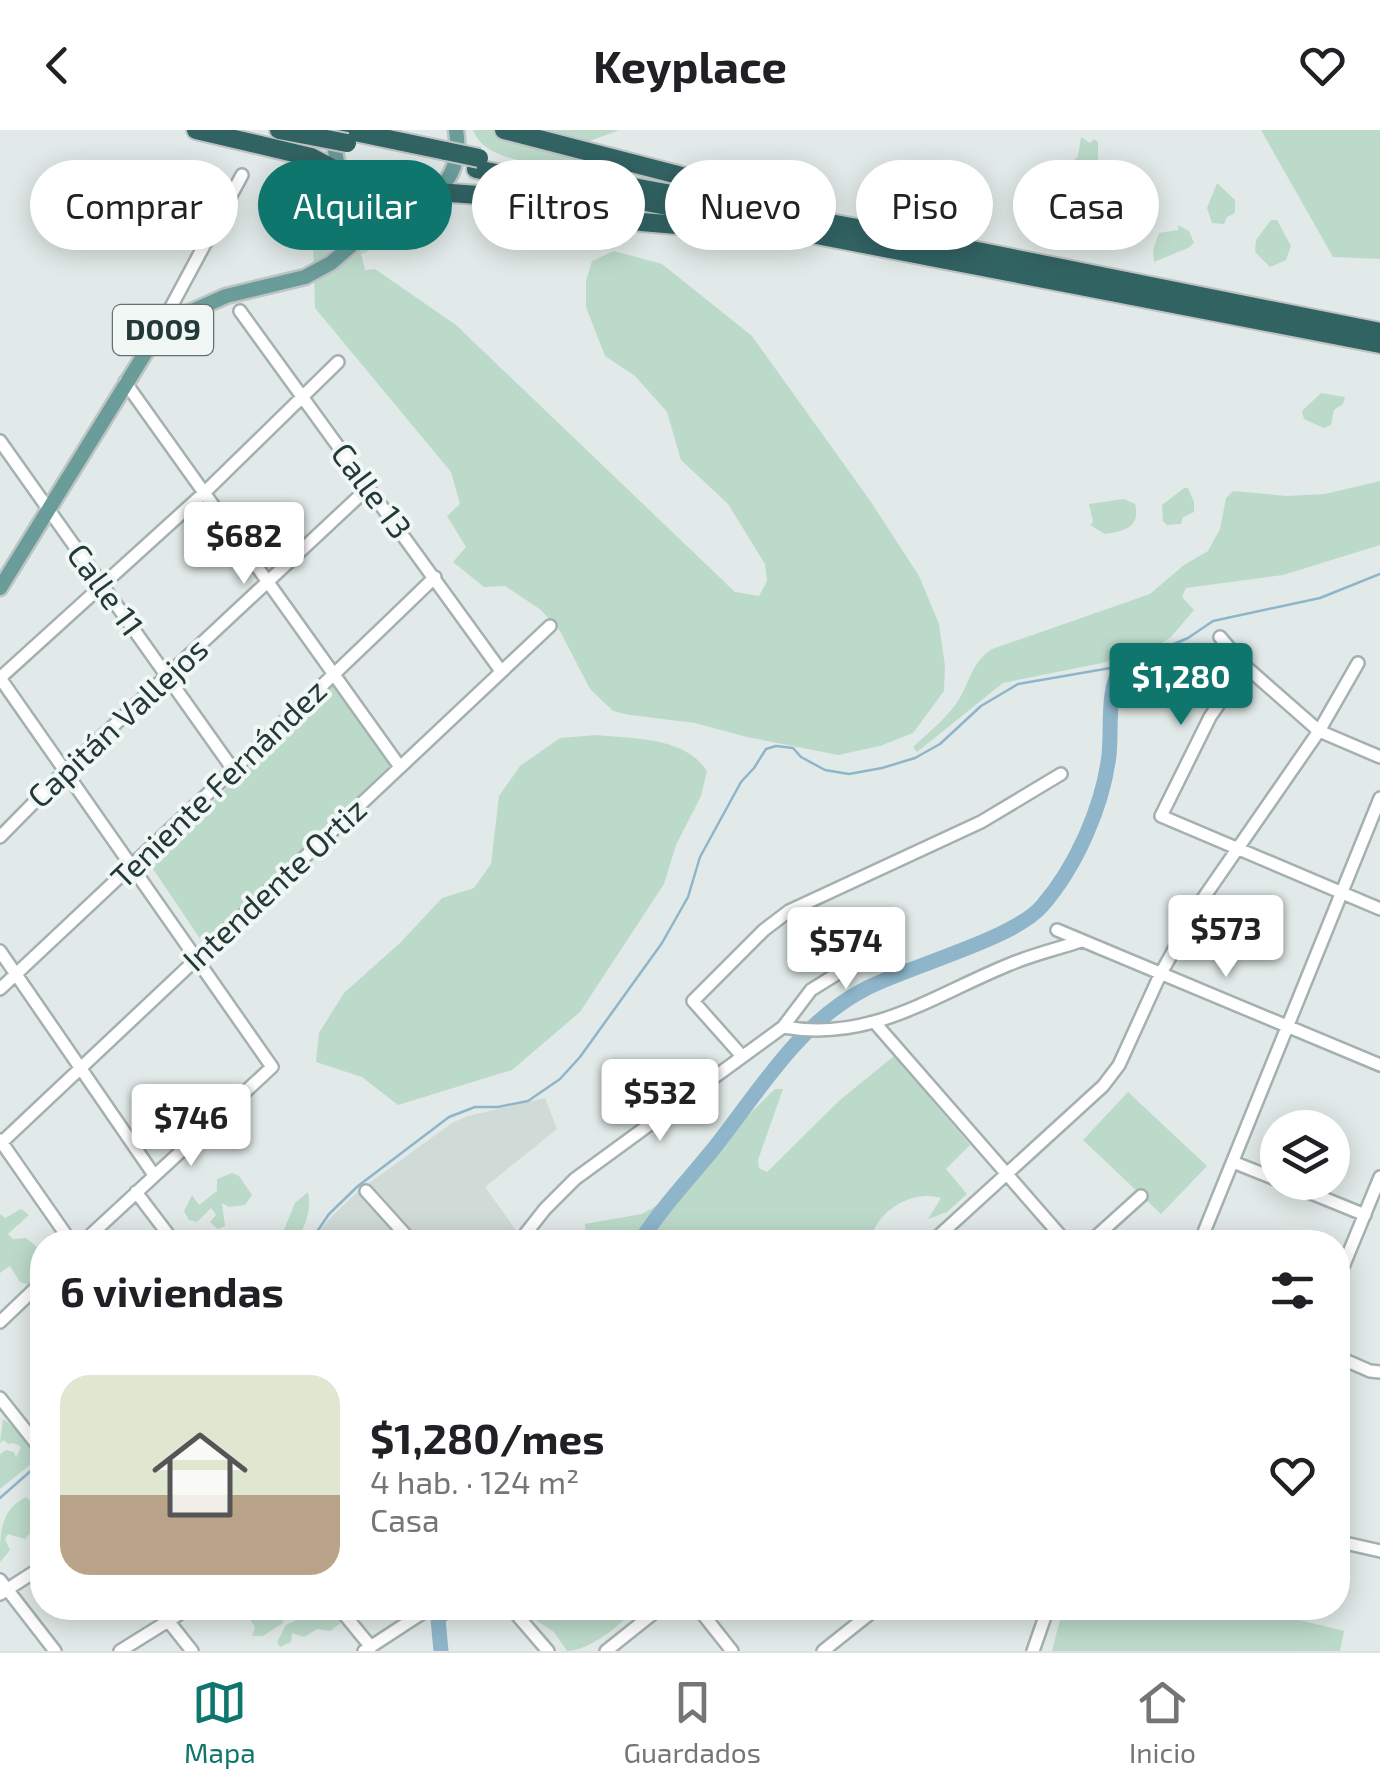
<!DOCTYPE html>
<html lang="es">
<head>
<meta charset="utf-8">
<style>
	:root { --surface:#fff; --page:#f2f2f2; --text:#202124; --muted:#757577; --line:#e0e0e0; --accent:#0f766e }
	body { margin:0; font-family:"Exo 2",sans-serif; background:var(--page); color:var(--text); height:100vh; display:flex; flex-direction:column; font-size:38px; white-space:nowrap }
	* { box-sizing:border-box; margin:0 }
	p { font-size:32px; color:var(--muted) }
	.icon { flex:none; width:55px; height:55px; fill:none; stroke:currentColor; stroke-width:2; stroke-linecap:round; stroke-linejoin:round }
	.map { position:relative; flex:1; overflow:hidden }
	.panel { position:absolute; left:30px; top:1100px; width:1320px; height:390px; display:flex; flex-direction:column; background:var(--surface); border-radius:40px; box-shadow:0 5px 25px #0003 }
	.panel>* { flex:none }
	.hud { position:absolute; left:30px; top:30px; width:1320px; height:90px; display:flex; gap:20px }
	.tools { position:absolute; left:1260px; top:980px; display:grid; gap:20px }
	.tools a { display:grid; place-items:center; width:90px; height:90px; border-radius:50%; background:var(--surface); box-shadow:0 5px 25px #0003; font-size:50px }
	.price { position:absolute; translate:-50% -85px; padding:0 22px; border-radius:10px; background:#fff; color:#222; font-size:32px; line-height:65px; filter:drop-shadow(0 2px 5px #0008) }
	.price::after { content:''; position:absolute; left:50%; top:60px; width:30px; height:22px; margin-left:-15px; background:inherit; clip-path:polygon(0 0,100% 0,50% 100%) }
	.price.active { background:var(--accent); color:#fff }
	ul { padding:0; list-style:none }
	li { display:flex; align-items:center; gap:30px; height:250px; padding:0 30px }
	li+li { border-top:2px solid var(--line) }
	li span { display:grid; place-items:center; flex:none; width:280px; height:200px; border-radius:30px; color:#555 }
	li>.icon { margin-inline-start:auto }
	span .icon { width:120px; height:120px; fill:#fffc; stroke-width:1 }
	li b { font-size:42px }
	h2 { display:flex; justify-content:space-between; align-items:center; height:120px; padding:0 30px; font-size:42px }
	.chip { padding:0 35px; border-radius:45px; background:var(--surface); box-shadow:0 5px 25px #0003; font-size:35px; line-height:90px }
	.chip.active { background:var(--accent); color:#fff }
	header { display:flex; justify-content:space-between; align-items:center; height:130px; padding:0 30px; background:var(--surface); font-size:45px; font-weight:700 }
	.tab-bar { display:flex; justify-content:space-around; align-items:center; height:140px; border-top:2px solid var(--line); background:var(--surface); font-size:28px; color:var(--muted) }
	.tab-bar a { display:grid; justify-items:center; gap:5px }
	.tab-bar .active { color:var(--accent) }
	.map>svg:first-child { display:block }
	.built { fill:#d0dad7 }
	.green { fill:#bcdaca }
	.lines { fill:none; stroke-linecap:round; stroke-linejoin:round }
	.stream { stroke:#8eb5ca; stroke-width:2.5 }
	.river { stroke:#8eb5ca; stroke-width:15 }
	.minor-casing { stroke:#a4b1b0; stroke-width:16 }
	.major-casing { stroke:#bdc4c3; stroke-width:19 }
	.highway-casing { stroke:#bdc4c3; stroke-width:22 }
	.minor { stroke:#fff; stroke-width:11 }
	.major { stroke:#6a9c99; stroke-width:14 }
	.highway { stroke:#326363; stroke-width:18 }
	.highway-bridge-casing { stroke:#bdc4c3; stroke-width:22; stroke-linecap:butt }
	.highway-bridge { stroke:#326363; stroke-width:18 }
	.labels { text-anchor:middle; stroke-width:8; stroke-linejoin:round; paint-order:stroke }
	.shield { fill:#f1f7f5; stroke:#617271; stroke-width:2.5 }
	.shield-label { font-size:30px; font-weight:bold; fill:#233938 }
	.street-label { font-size:32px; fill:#233938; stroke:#f1f7f5 }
</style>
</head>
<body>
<header><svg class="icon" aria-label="back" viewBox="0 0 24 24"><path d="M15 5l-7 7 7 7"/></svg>Keyplace<svg class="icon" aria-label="heart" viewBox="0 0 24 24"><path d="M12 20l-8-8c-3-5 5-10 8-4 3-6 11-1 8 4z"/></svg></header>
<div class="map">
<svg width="1380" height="1521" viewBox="0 0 1380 1521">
	<rect width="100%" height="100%" fill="#e1eae8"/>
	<!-- built -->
	<path class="built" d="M545,968l12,31 -72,58 33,46 -7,9h-197l5,-11 14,-16 28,-26 91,-66 16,-7z"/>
	<!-- green -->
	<path class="green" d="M473,0h146l-29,11 -10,27c-33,-5 -94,-3 -107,-38z
		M1261,0h119v129l-47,-2z
		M1081,7l9,6 4,-4 4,3v28l-8,-2 -1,-7 -8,11 -15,-4 12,-12z
		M1217,53l18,17v13l-8,4 -3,7 -12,-1 -5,-15z
		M412,74l22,2 9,11 -82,37 4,16 10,-1 81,56 279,267 24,4 8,-15 -2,-17 -37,-60 -47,-44 -14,-48 -32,-36 -30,-20 -19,-49v-26l6,-20 22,-10 48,13 90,72 119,166 48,74 20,48 6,42 -1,25 -31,42 -33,13 -42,9 -91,-18 -52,-14 -65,-8 -17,-4 -23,-22 -30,-58 -19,-21 -36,-24 -21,1 -31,-25 13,-15 -19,-31 13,-12 -9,-32 -136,-164 -3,-101c41,16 60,15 100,-3z
		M1271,90h6l14,26 -5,14 -16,7 -15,-15 1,-12z
		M1178,95l11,6 5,12 -6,5 -34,14 -1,-12 6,-17 19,-3z
		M1321,263l24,4 -2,7 -9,6 -3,15 -7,3 -20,-9 -2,-8z
		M1380,351v64l-97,30 -97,13 -4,9 12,13 -23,27 -14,9 -55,17 -99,20 -86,69 -4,-5c17,-16 38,-32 49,-53 10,-19 11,-32 30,-45l158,-55 34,-29 24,-14 12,-22 6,-31 7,-7 54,5 38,-2z
		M1184,358h4l6,14v10l-11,5 -2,7 -14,1 -4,-4 -1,-16z
		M1124,369l11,5c6,22 -10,28 -30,30l-15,-9 3,-3 -4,-18z
		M334,555l58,79 -189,179 -54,-80z
		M597,605c38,4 88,2 110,36l-6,25 -25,49 -12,39 -84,128 -68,58 -114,35 -36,-28 -46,-15 3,-29 25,-40 57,-51 41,-44 32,-10 17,-24 8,-68 21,-30 40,-28z
		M894,926l76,89 -24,24 21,25 -20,18 -19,7 13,-21c-28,-9 -63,12 -70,40l3,4h-115l-8,-7 -8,7h-157l-1,-18 57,-10 40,-23 46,-56 47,-46h8l-25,71 1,8 8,4 73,-72z
		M1128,962l79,74 -46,48 -78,-74z
		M232,1043l7,3 13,19 -7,10 -16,2 -7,-4 3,23 -7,3 -8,-7 6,-7 -5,-7 -14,14 -8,-2 -5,-9 8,-16 7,10 18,-14v-12z
		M308,1062c4,19 -3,34 -12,50h-17l16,-39z
		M21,1079l8,6 -21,19 5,5 13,-1 11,9 5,28 -12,10 -10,-3 -10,-16 -10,7v-59l5,4z
		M3,1289l24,18 9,23 -36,29v-35l6,-4 8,2 2,6 5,-11 -7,-4 -6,1 -4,-4 -4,3z
		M26,1367l16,15v22l-14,1 -3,4 -17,-5 -3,5 5,11 -10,12c0,-31 0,-51 26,-65z
		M236,1478h52l-6,7 1,8 -20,13h-11l3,-9c-8,-14 -14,-12 -19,-19z
		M517,1478h119c-14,16 -47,43 -69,43l-13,-19z
		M1063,1478h223l13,12 45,11 -4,20h-288z
		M306,1480l13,5 16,-5 8,11 -13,10 -13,-2 -13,8 -12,-4 -1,9 -11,5 -3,-5 9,-17 15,-7z"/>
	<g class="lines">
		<!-- stream -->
		<path class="stream" d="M310,1112l19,-28 29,-28 91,-69 26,-10h23l30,-6 32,-22 20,-22 82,-114 26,-46 12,-40 41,-75 13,-14 12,-19 10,-3 17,2 8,9 24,13 24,4 33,-6 33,-10 25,-14 41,-38 37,-22 104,-18 66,-28 25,-17 107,-23 60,-24
			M0,1368l42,-37"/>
		<!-- river -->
		<path class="river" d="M567,1112l15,-4 20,4
			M640,1112c21,-34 50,-64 75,-95 45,-57 83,-123 150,-158 44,-23 149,-50 177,-83 34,-39 61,-100 67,-151 3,-28 -3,-66 13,-89
			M441,1521l-3,-32 12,-11"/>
		<!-- minor casing -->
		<g class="minor-casing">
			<path id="minor" d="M240,181l261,360
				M157,203l85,-158
				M125,252l275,385
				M0,311l232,327
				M1220,507l25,29 74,65 61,26
				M1245,536l-35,51 -49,99 219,93
				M0,548l272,389 -189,175
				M0,548l205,-186 133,-130
				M0,707l65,-66 304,-284
				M1057,800l323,135
				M0,821l154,224
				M0,859c146,-137 292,-273 435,-412
				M876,894l190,218
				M783,897c88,15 147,-30 225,-62 23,-10 49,-16 73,-24
				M741,925l-48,-54 71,-71 25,-19 192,-89 80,-48
				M0,1010l71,102
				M0,1014l550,-518
				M1233,1032l45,18
				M1284,1052l81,33
				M366,1061l46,51
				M136,1062l38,50
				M519,1112l26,-33 30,-30 208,-152 28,-37 82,-51
				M932,1112l171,-156 16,-21 41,-90 40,-72 119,-172 39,-68
				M1090,1112l51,-46
				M1200,1112l180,-444
				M1338,1149l42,-102
				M0,1192l42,-40
				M1338,1227l32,14 10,1
				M0,1268l42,53
				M1338,1404l7,9 35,8
				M0,1450l55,71
				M0,1464l42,-27
				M158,1478l34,43
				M339,1478l32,39
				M511,1478l37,43
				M698,1478l34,43
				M120,1521l69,-43
				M364,1521l66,-43
				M606,1521l54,-43
				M823,1521l54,-43
				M1033,1521l15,-43"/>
		</g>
		<!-- major casing -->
		<g class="major-casing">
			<path id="major" d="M336,0c-15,100 136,100 120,0
				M351,57l3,54
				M0,458l157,-254 31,-21 38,-17 79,-19 26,-14 66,-57"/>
		</g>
		<!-- highway casing -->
		<g class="highway-casing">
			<path id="highway" d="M196,0l115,27 30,16
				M279,0l37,7
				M345,0l101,21
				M504,0l298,77
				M476,39l904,175
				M551,42l366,67 463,93
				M437,62l68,5 136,25 97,8"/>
		</g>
		<!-- minor -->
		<use href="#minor" class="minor"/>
		<!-- major -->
		<use href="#major" class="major"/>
		<!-- highway -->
		<use href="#highway" class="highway"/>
		<!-- highway-bridge casing -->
		<g class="highway-bridge-casing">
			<path id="highway-bridge" d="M316,7l31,6
				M446,21l33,7"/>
		</g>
		<!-- highway-bridge -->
		<use href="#highway-bridge" class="highway-bridge"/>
	</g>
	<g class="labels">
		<!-- shield labels -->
		<rect class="shield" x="113" y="175" width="100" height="50" rx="8"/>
		<g class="shield-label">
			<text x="163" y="210">D009</text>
		</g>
		<!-- street labels -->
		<g class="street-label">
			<text transform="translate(371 361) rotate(53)" y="11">Calle 13</text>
			<text transform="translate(105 460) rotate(54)" y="11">Calle 11</text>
			<text transform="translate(118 593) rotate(-43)" y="11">Capitán Vallejos</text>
			<text transform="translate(219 654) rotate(-44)" y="11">Teniente Fernández</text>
			<text transform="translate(275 755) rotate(-43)" y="11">Intendente Ortiz</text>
		</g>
	</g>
</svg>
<div class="tools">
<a><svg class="icon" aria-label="layers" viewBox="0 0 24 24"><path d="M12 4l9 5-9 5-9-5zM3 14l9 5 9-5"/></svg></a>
</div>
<b class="price" style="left:244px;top:457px">$682</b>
<b class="price active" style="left:1181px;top:598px">$1,280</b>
<b class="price" style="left:1226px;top:850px">$573</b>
<b class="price" style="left:846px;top:862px">$574</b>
<b class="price" style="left:660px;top:1014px">$532</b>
<b class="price" style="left:191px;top:1039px">$746</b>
<div class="hud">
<a class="chip">Comprar</a>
<a class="chip active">Alquilar</a>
<a class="chip">Filtros</a>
<a class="chip">Nuevo</a>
<a class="chip">Piso</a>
<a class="chip">Casa</a>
</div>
<section class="panel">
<h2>6 viviendas<svg class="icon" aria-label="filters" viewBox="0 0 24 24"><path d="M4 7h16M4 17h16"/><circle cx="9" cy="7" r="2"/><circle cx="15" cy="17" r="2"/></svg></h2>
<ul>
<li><span style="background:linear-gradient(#dfe7d0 60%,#b9a48a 0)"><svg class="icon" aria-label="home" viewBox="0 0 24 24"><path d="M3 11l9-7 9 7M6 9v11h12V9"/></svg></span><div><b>$1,280/mes</b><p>4 hab. · 124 m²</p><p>Casa</p></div><svg class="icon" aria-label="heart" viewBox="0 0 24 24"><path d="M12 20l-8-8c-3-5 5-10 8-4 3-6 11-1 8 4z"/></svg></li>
</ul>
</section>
</div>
<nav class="tab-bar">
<a class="active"><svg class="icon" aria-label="map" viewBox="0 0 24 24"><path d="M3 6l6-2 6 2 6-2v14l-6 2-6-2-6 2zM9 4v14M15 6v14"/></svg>Mapa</a>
<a><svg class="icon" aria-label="saved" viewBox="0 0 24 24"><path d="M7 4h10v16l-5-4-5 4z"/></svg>Guardados</a>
<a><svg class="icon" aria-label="home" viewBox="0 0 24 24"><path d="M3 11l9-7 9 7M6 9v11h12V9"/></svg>Inicio</a>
</nav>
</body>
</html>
